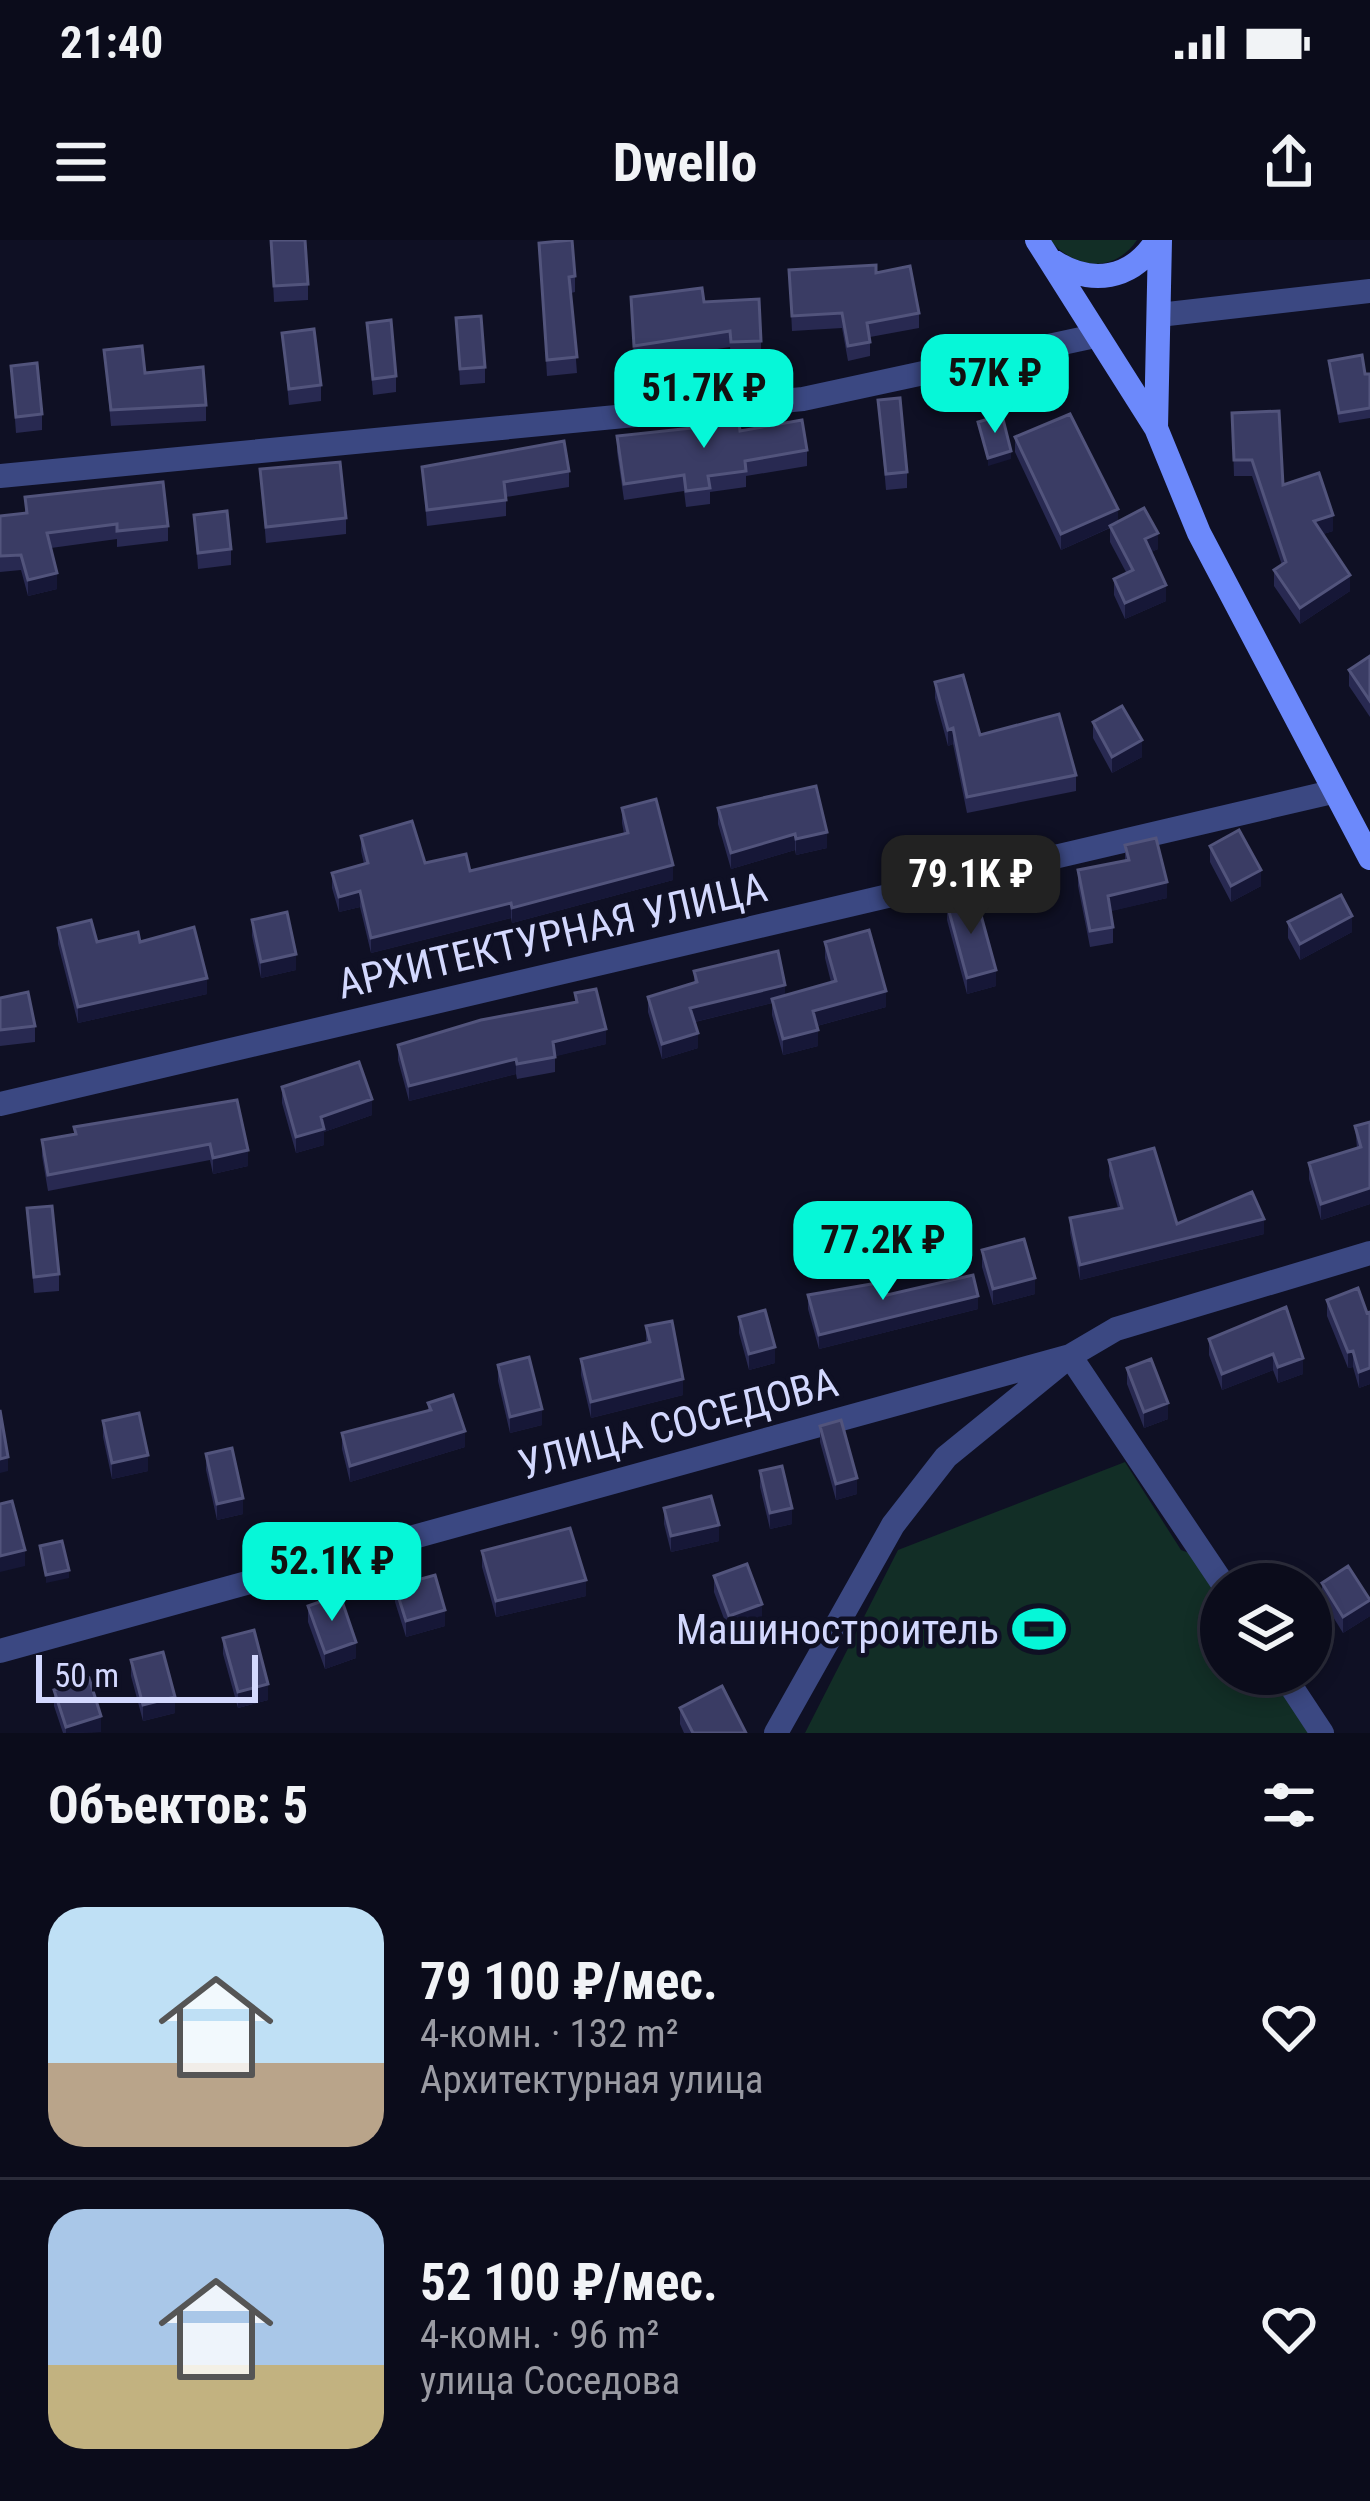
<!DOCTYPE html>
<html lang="ru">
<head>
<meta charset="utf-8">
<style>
	:root { --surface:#0b0c1b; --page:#141524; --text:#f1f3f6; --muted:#9a9ba3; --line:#2b2c3a; --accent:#06f7d8 }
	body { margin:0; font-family:"Roboto Condensed",sans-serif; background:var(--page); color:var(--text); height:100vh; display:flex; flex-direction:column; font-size:45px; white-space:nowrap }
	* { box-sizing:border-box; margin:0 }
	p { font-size:39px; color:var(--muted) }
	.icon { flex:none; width:66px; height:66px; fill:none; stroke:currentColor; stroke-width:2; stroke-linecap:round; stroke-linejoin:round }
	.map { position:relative; height:1493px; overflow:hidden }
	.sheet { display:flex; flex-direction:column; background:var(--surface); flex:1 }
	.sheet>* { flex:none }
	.tools { position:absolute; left:1200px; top:1323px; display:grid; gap:24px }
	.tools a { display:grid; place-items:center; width:132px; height:132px; border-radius:50%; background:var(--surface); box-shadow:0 6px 18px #0003,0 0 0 3px var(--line); font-size:60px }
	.scale { position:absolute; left:36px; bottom:30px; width:222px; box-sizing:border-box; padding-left:12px; border:6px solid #d3d8fe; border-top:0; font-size:33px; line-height:42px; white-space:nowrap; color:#d3d8fe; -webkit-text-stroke:9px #0f1024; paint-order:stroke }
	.price { position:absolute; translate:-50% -102px; padding:0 27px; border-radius:24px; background:var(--accent); color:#111; font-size:39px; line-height:78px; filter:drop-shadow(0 3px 6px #0008) }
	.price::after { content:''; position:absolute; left:50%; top:72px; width:36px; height:27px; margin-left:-18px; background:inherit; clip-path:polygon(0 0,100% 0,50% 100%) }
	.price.current { background:#222; color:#fff }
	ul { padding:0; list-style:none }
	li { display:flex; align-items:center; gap:36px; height:300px; padding:0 48px }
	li+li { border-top:3px solid var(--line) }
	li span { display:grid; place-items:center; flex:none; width:336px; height:240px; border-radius:36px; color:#555 }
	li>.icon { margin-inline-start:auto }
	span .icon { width:144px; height:144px; fill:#fffc; stroke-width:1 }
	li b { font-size:51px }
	h2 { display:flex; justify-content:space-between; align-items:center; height:144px; padding:0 48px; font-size:51px }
	.status { display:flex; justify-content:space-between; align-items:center; height:84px; padding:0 60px; background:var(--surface); direction:ltr }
	.status svg { height:33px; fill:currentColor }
	header { display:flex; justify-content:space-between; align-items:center; height:156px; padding:0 48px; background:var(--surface); font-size:54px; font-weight:700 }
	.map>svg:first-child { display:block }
	.grass { fill:#122e26 }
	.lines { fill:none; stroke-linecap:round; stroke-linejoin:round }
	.street { stroke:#3b4882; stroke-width:24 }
	.secondary { stroke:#6c89fb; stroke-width:24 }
	.wall { fill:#282951 }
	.shaded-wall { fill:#161737 }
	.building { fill:#3a3c64; stroke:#52547c; stroke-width:3 }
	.labels { text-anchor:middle; stroke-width:9; stroke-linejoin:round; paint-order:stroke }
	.street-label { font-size:42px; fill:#d3d8fe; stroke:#0f1024 }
	.poi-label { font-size:42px; fill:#d3d8fe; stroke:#0f1024; text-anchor:end }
</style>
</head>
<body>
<div class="status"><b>21:40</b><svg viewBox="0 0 49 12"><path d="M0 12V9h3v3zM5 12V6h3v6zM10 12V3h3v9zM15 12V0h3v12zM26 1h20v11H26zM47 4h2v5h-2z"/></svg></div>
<header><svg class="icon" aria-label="menu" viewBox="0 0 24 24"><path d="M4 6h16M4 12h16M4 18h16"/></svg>Dwello<svg class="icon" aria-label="share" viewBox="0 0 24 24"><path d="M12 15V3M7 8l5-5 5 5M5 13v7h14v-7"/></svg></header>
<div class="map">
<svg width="1370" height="1493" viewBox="0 0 1370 1493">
	<rect width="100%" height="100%" fill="#0f1024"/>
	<!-- grass -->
	<path class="grass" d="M1049,0h88c-24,35 -62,28 -88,0z
		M1125,1222l56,88 24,9 16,26v89h56l37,59h-509l93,-183z"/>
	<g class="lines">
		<!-- street -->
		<path class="street" d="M1159,75l211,-24
			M0,236l803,-77 292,-63
			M0,864l1332,-312
			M0,1411l1070,-295 46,-27 254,-76
			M1283,1434l39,59
			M776,1493l117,-208 53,-68 124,-101 153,228"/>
		<!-- secondary -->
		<path class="secondary" d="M1037,0l119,188 43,105 171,325
			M1053,21c38,25 79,19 104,-21
			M1156,188l4,-188"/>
	</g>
	<!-- wall -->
	<path class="wall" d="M271,0l37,44v16l-34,2z
		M539,3l36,33v16l-4,1 6,80 -30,3z
		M789,30l87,3 43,40v15l-49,9v19l-22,5 -6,-33 -50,3z
		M631,57l73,5 57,39v16l-30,1 -1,-11 -96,15z
		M456,78l29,49v16l-25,2z
		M367,83l29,53v16l-23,3z
		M282,93l39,52v16l-32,4z
		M104,110l102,55v16l-95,5z
		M1329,121l36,13h5v44l-31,5 -10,-52z
		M11,126l31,48v16l-26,3z
		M878,160l29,72v16l-21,2z
		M1232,173l51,72 50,46 -10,3 27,57 -50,33 -26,-38v-16l8,-5 -30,-89h-18z
		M740,191l67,19v16l-61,10v11l-36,5v12l-24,3 -2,-16 -60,9 -7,-48v-16z
		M1015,197l103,85 40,27 -7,3 15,49 -41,18 -11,-24v-16l13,-5 -17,-32v-14l-49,22 -46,-98z
		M422,227l147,4v16l-63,10v19l-79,10z
		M260,229l86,49v16l-80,9z
		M25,257l143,29v15l-51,6v-8l-66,9 6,41 -29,7 -7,-26 -21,2v-56l25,-2z
		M194,275l37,34v16l-33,4z
		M1370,416v61l-21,-31v-16z
		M935,442l45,53 96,40v16l-109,22 -14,-69 -5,2 -13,-48z
		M1093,482l49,35 -30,16 -19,-35z
		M622,568l51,72 -161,43 -1,-5 -140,35 -11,-46 -21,5 -7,-24v-15l32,-9 -3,-13v-15l64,27 45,8 154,-37 -2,-11z
		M718,568l109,40 -31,7 -1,-5 -64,19 -13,-45z
		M1125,605l42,53 -57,13 3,16v16l-23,4 -12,-61v-16l47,-9z
		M1210,606l51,40 -30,16 -21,-40z
		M947,664l49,82 -29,8 -20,-74z
		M252,680l44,50 -35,8 -9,-42z
		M1288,682l64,10 -52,28 -12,-22z
		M58,688l39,14h43l67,52 -129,29 -20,-79z
		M825,702l61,65 -69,19 1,20 -35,9 -11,-40v-12l-77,19 3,26 -36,11 -14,-47v-15l46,-14v-12l91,24 46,-13 -6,-24z
		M575,753l31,51 -51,12v16l-38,7 -1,-5 -107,27 -11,-41v-15l177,-42z
		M0,758l35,28v16l-35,4z
		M282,847l90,28 -48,17v13l-28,8 -14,-50z
		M237,860l11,66 -35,8 -3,-14 -162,31 -6,-35v-16l32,-5v-8z
		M1370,882v82l-49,16 -12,-41v-16l48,-15 -2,-22z
		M1109,920l68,64 87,10 -184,46 -10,-47v-15l48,-10 -9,-32z
		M27,968l32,66v17l-25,2z
		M982,1010l53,44 -42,11 -11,-38z
		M808,1055l170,14 -159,40 -11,-40z
		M1327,1060l40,13 3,-1v72l-11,4 -6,-21 -5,1 -21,-52z
		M1286,1067l17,67 -25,9 -5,-13 -51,20 -13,-35v-16z
		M739,1077l36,46 -26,7 -10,-37z
		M646,1086l37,69 -92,23 -10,-43v-16l65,-16z
		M498,1125l44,60 -32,8 -12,-52z
		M1127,1128l41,51 -24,9 -17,-44z
		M428,1163l37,44 -115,35 -8,-33v-16l86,-23z
		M103,1181l45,50 -36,8 -9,-42z
		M820,1186l37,68 -21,6 -16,-58z
		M206,1214l37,60 -26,6 -11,-50z
		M760,1231l32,53 -22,5 -10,-42z
		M664,1268l55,33 -48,11 -7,-28z
		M482,1311l104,45 -90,21 -14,-50z
		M714,1336l48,44 -33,12 -15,-40z
		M1322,1343l48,33 -27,17 -21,-34z
		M395,1346l50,40 -39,11 -11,-35z
		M308,1366l48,52 -31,11 -17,-47z
		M223,1398l45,62 -30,8 -15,-54z
		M131,1420l44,53 -32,8 -12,-45z
		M54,1450l47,42 -38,1 -9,-27z
		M680,1468l66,25h-62l-4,-9z"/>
	<!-- shaded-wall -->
	<path class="shaded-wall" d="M1011,211v8l-23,7v-8z
		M1118,269v15l-57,26v-16z
		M1333,275v16l-19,6v-16z
		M1158,293v16l-13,6v-16z
		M57,333v16l-29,7v-16z
		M1350,335v16l-50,33v-16z
		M1166,345v16l-41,18v-16z
		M953,488v16l-5,2v-16z
		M1142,500v17l-30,16v-16z
		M827,592v16l-31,7v-16z
		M795,594v16l-64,19v-16z
		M673,625v15l-161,43v-15z
		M1261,630v16l-30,16v-16z
		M1167,642v16l-59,14v-16z
		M360,651v16l-21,5v-15z
		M511,663v15l-140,35v-15z
		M1352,676v16l-52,28v-16z
		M296,714v16l-35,8v-16z
		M996,730v16l-29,8v-16z
		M207,738v16l-129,29v-16z
		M785,745v15l-13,-1v4l-82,20v-15z
		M886,751v16l-73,20v-16z
		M606,789v15l-53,13v-15z
		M818,790v16l-35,9v-16z
		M698,793v15l-36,11v-15z
		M516,819v15l-107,27v-15z
		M372,859v16l-48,17v13l-28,8v-16l25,-20z
		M248,910v16l-35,8v-16z
		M1370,948v16l-49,16v-16z
		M1264,979v15l-184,46v-15z
		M1035,1038v16l-42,11v-16z
		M978,1056v13l-159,40v-14z
		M775,1107v16l-26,7v-16z
		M1353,1111v16l-5,1v-16z
		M1273,1114v16l-51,20v-16z
		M1303,1118v16l-25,9v-16z
		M1370,1128v16l-11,4v-16z
		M683,1139v16l-92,23v-16z
		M1168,1163v16l-24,9v-16z
		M542,1169v16l-32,8v-16z
		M465,1191v16l-115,35v-16z
		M148,1215v16l-36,8v-16z
		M8,1217v14l-8,2v-14z
		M857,1238v16l-21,6v-16z
		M243,1258v16l-26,6v-16z
		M792,1268v16l-22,5v-16z
		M719,1285v16l-48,11v-16z
		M25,1310v16l-25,6v-16z
		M69,1330v8l-23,5v-8z
		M586,1340v16l-90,21v-16z
		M1370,1360v16l-27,17v-16z
		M762,1364v16l-33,12v-16z
		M445,1370v16l-39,11v-16z
		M356,1402v16l-31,11v-16z
		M268,1444v16l-30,8v-16z
		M175,1457v16l-32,8v-16z
		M101,1476v16l-35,1v-6z"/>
	<!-- building -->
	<path class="building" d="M271,0h34l3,44 -34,2z
		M572,0l3,36 -6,1 8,80 -30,3 -8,-117z
		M876,25v8l34,-7 9,47 -52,10 3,19 -22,4 -6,-33 -50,3 -3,-46z
		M702,48l2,14 55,-3 2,42 -30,1 -1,-11 -96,15 -3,-49z
		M481,76l4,51 -25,2 -4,-51z
		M391,80l5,56 -23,3 -6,-56z
		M314,89l7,56 -32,4 -7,-56z
		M142,106l3,27 58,-6 3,38 -95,5 -7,-60z
		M1362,115l3,19h5v34l-31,5 -10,-52z
		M37,123l5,51 -26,3 -5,-51z
		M900,158l7,74 -21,2 -8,-74z
		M1279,171l4,74 36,-12 14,42 -19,6 36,54 -50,33 -26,-38 12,-8 -34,-102h-18l-2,-47z
		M1070,174l48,95 -57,25 -46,-97z
		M1002,175l9,36 -23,7 -10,-36z
		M802,180l5,30 -62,11 1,10 -38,5 2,12 -24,3 -2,-16 -60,9 -7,-48 122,-13 1,8z
		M564,201l5,30 -65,11 2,18 -79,10 -5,-43z
		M340,222l6,56 -80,9 -6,-58z
		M163,242l5,44 -51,5v-7l-70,9 10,40 -29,7 -7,-25 -21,1v-40l27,-3 -2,-16z
		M1144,268l14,25 -13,6 21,46 -41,18 -11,-24 19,-9 -23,-44z
		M227,271l4,38 -33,4 -4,-38z
		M1370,416v45l-21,-31z
		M963,435l17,60 79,-21 17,61 -109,22 -14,-69 -5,2 -13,-48z
		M1122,466l20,34 -30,17 -19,-35z
		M816,546l11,46 -31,7 -1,-5 -64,19 -13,-45z
		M656,559l17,66 -161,43 -1,-5 -140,35 -11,-47 -21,6 -7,-24 36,-10 -7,-27 51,-15 13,42 41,-9 4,17 158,-38 -6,-25z
		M1239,590l22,40 -30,16 -21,-40z
		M1156,598l11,44 -59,14 5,31 -23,4 -12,-61 51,-10 -4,-15z
		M1341,655l11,21 -52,28 -12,-22z
		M976,657l20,73 -29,8 -20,-74z
		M287,672l9,42 -35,8 -9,-42z
		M91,680l6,22 41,-10 2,10 54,-15 13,51 -129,29 -20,-79z
		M869,690l17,61 -73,20 5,19 -35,9 -11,-40 64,-18 -11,-39z
		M778,711l7,34 -95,23 8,25 -36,11 -14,-47 49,-15 -3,-11z
		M596,749l10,40 -53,13 2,15 -38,7 -1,-5 -107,27 -11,-41 83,-25 96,-18 -2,-9z
		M28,752l7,34 -35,4v-32z
		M359,822l13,37 -51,18 3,12 -28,8 -14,-50z
		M237,860l11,50 -35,8 -3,-14 -162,31 -6,-35 34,-6 -2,-7z
		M1370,882v66l-49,16 -12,-41 52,-16 -6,-21z
		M1154,908l23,76 75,-32 12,27 -184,46 -10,-47 52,-10 -13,-48z
		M52,966l7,68 -25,3 -7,-69z
		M1024,999l11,39 -42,11 -11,-39z
		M973,1035l5,21 -159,39 -11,-40 75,-13 4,13z
		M1358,1048l9,25 3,-1v56l-11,4 -6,-21 -5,1 -21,-52z
		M1286,1067l17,51 -25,9 -5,-13 -51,20 -13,-35z
		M765,1070l10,37 -26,7 -10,-37z
		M672,1081l11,58 -92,23 -10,-43 69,-17 -4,-16z
		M529,1117l13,52 -32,8 -12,-52z
		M1151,1119l17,44 -24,9 -17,-44z
		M453,1155l12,36 -115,35 -8,-33 89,-23 -3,-7z
		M0,1170l8,47 -8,2z
		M139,1173l9,42 -36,8 -9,-42z
		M841,1180l16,58 -21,6 -16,-58z
		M232,1208l11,50 -26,6 -11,-50z
		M782,1226l10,42 -22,5 -10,-42z
		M711,1256l8,29 -48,11 -7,-28z
		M12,1261l13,49 -25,6v-52z
		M570,1288l16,52 -90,21 -14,-50z
		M62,1301l7,29 -23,5 -6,-29z
		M747,1324l15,40 -33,12 -15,-40z
		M1348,1326l22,34 -27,17 -21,-34z
		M435,1335l10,35 -39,11 -11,-35z
		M340,1355l16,47 -31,11 -17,-47z
		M254,1390l14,54 -30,8 -15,-54z
		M163,1412l12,45 -32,8 -12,-45z
		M89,1438l12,38 -35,11 -12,-37z
		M722,1446l24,47h-53l-13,-25z"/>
	<!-- icons -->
	<defs>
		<g id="stadium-bare" transform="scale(4.14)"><path d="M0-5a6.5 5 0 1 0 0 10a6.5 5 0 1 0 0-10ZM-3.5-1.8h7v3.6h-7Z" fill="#06f7d8" stroke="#0f1024" stroke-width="2.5" paint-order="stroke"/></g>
	</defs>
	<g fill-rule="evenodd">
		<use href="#stadium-bare" x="1039" y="1389"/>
	</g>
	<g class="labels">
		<!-- street labels -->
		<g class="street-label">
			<text transform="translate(552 695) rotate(-13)" y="15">АРХИТЕКТУРНАЯ УЛИЦА</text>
			<text transform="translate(678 1183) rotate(-15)" y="15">УЛИЦА СОСЕДОВА</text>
		</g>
		<!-- poi labels -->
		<g class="poi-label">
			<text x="999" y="1404">Машиностроитель</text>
		</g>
	</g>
</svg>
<div class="tools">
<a><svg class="icon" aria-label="layers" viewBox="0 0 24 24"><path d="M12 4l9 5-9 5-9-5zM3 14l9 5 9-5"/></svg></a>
</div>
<div class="scale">50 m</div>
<b class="price" style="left:995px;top:196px">57K ₽</b>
<b class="price" style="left:704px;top:211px">51.7K ₽</b>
<b class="price current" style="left:971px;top:697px">79.1K ₽</b>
<b class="price" style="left:883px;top:1063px">77.2K ₽</b>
<b class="price" style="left:332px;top:1384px">52.1K ₽</b>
</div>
<section class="sheet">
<h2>Объектов: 5<svg class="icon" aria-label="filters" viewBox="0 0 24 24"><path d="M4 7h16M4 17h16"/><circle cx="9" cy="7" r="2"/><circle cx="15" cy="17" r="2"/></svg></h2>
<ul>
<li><span style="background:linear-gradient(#bfe0f5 65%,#b9a48a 0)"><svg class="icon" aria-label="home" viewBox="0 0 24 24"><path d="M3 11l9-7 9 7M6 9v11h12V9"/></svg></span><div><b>79 100 ₽/мес.</b><p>4-комн. · 132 m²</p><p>Архитектурная улица</p></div><svg class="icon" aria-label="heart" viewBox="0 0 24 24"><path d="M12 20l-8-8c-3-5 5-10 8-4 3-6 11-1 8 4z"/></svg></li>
<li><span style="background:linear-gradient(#a9c7e8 65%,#c2b280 0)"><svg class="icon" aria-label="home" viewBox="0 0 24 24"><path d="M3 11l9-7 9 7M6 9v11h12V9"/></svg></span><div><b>52 100 ₽/мес.</b><p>4-комн. · 96 m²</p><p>улица Соседова</p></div><svg class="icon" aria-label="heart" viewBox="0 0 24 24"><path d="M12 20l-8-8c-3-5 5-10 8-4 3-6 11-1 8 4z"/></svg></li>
</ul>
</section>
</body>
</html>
